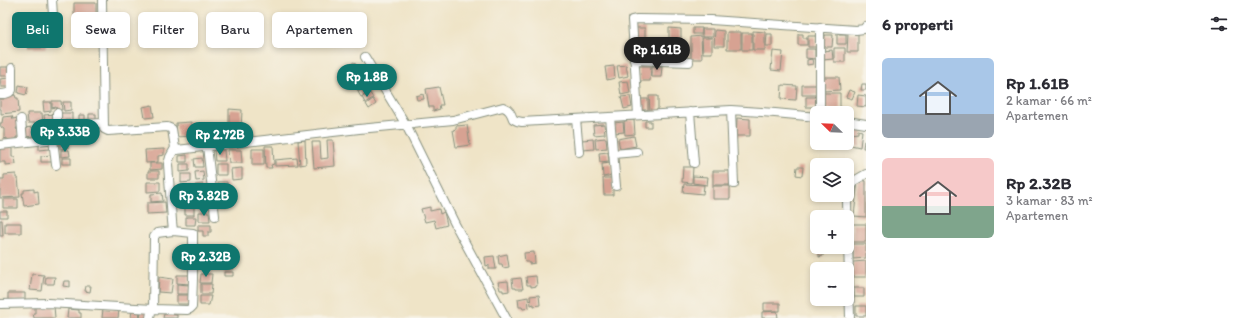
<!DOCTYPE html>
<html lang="id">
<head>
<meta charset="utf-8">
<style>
	:root { --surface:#fff; --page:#f7f7f7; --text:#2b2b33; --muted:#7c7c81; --accent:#0f766e }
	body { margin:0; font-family:Itim,sans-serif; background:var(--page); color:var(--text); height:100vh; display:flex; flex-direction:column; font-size:15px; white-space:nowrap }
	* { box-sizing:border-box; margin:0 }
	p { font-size:13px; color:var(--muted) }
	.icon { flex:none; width:22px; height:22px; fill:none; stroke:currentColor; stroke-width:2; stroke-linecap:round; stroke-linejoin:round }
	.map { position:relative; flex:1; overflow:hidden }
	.side { display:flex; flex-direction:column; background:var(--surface); width:380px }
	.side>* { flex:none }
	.banner { position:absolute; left:12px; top:12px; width:380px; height:36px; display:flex; gap:8px }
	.needle { width:26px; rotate:293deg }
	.controls { position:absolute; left:810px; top:106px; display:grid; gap:8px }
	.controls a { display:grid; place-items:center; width:44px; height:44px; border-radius:6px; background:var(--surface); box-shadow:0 2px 6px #0003; font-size:20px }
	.price { position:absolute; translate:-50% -34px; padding:0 9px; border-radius:14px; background:var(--accent); color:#fff; font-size:13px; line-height:26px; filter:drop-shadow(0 1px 2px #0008) }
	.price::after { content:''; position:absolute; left:50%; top:24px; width:12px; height:9px; margin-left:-6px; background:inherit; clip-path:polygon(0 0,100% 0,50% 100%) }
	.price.on { background:#222; color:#fff }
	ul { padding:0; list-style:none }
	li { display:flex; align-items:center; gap:12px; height:100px; padding:0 16px }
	li span { display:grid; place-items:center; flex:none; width:112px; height:80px; border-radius:6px; color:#555 }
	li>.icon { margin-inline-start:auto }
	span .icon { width:48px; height:48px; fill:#fffc; stroke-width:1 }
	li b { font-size:17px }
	h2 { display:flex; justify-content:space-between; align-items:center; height:48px; padding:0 16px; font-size:17px }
	.chip { padding:0 14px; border-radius:6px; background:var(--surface); box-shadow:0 2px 6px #0003; font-size:14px; line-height:36px }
	.chip.on { background:var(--accent); color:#fff }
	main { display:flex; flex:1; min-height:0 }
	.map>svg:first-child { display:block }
	.building { fill:#d7a292 }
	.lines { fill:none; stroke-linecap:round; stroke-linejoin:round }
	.street-casing { stroke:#87907e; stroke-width:10 }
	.street { stroke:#fff; stroke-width:8 }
</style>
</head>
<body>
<main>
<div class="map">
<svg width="866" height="318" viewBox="0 0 866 318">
	<rect width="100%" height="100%" fill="#f7f3e8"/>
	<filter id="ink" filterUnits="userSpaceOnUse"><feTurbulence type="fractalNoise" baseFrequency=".025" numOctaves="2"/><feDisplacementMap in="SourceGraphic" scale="8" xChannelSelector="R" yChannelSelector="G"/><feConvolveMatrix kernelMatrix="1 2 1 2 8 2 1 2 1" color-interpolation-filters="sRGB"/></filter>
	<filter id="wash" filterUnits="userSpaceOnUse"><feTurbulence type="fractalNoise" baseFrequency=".012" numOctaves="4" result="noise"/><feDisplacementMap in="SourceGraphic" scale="16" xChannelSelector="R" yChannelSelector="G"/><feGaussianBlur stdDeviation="0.9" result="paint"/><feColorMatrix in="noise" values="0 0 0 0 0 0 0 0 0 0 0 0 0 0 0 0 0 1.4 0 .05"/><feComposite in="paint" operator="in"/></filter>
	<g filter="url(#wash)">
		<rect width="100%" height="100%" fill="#efe4c7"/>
		<g id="blocks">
			<!-- building -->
			<path class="building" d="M74,3h22v12h-22z
				M28,27h18v21h-18z
				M633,28h12v13l-11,1z
				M669,28l12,1v13l-12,-1z
				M693,28h9v6h-9z
				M702,29h11v8h-11z
				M715,30l9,1v15h-10z
				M753,31l12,1v18h-12z
				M727,32h14v17h-14z
				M742,33h10v17h-10z
				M767,34h5v12h-6z
				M798,34h5v4h4v7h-9z
				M837,34h9v10h-9z
				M848,34h10v18h-11z
				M825,35h8l-1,12h-8z
				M701,36l1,23h-11v-22z
				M808,36h8v11h-8z
				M702,38h10v15h-9z
				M647,47h9v8l-9,-1z
				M834,48h11v14h-11z
				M806,49h9v10l-9,-1z
				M832,50l1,9 -10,1v-9z
				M773,51l10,1 -2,19 -10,-1z
				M812,59l1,5 -6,1v-5z
				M354,62l4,6 -5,3 -4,-6z
				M626,65l2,11 -9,2 -2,-12z
				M614,66l1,12 -8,2 -2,-13z
				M639,66h12l-1,15h-11z
				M652,66h10l-1,11h-9z
				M0,67h9v9h-9z
				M359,70l4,7 -6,4 -4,-8z
				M823,77h16l1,13 -17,1z
				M9,78v9h-8l-1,-8z
				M362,81l3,5 -7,5 -3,-5z
				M628,81l2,12 -9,2 -2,-13z
				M862,84h4v6h-5z
				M19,85l9,2 -2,8 -8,-2z
				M782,85l15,1 -1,14 -15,-1z
				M802,85h15l1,10h-16z
				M366,87l3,5 -8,5 -3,-5z
				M439,87l4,18h-4l1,4 -7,2v-4h-4l-3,-18z
				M849,90l6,2 -3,7 -6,-2z
				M370,93l3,5 -8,5 -3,-6z
				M824,93h16v16h-16z
				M423,94l1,5 -7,1 -1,-4z
				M15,95l1,3h2l1,14 -18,2v-5h-1v-10h4v-3z
				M858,95l8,1v11l-9,-1z
				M630,96l2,11 -8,2 -3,-12z
				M649,96h9v15h-8z
				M806,97h12v10h-12z
				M373,99l3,5 -7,5 -3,-5z
				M639,99h9v11h-9z
				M52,101h9l1,9h-5l-1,-3 -4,1z
				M43,102h8v9l-7,1z
				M63,102h8v8l-7,1z
				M152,105l2,12 -9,1 -2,-11z
				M229,109l13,1 -1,21 -12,-1z
				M27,113h15l1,13h-8v-3h-7z
				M61,113h11v8l-11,1z
				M55,114v9h-10l-1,-8z
				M89,114h7v7h-7z
				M79,115h6v8h-6z
				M12,116l1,3 4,-1 1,10h-2l1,2h1l1,7h-3v2l-9,1v-2l-3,1v-10l-3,-2 -1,-4h2l1,-6z
				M737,118l13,1v17h-14z
				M634,120l1,14 -10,1 -1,-14z
				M645,121h6v6h-6z
				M191,122v14l-14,1 -1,-14z
				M623,122l1,10 -10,1v-10z
				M604,124l1,10 -11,1 -1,-10z
				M45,125h10v9h-9z
				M467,125l3,20 -14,2 -3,-17 3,-1v-3z
				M33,127l1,9 -9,1 -1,-9z
				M34,128h9l1,6 -10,1z
				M61,130h10v6l-10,1z
				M858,130l4,1 -2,16 -14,-3 2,-7h2v-3l8,-1z
				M634,136l2,10 -16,3 -2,-10z
				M606,138l1,10 -11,1 -1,-10z
				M593,139l1,10 -11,1 -1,-10z
				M305,140l1,24 -6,1 -2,-24z
				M327,140h6l2,26 -21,2 -2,-26h8l1,17 7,-1z
				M60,141h8v7l-8,1z
				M864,141h2v7h-3z
				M39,143h11v6l-11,1z
				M265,146h8l1,18 -3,1 1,3h-6z
				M12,147v10h3l1,7 -11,1v-3h-5v-14z
				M164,149v6l-6,1v6l-12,1 -1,-13z
				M252,149h12v16h-12z
				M61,150h8l1,6 -9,1z
				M214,150h10l1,11h-10z
				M228,150h13l1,13h-13z
				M608,152l1,9 -9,1 -1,-9z
				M52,155v7h-11v-6z
				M187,155v7h-8v-6z
				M62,158h9v6h-9z
				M202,158l1,9h-8l-1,-8z
				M297,158l1,7 -23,1v-6z
				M150,163h12v6l-12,1z
				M611,163l2,12 -10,2 -1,-13z
				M180,164h9v7l-9,1z
				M216,164h10v11h-10z
				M683,167h10l-1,16 -10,-1z
				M797,167h6l-1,9 -6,-1z
				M242,168v11l-10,1 -1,-11z
				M148,171h11v7h-11z
				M203,171l1,9 -8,1 -1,-9z
				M713,171h17v14h-17z
				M16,174v4h2l2,19 -20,1v-19h4v-4z
				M181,174h10v8l-10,1z
				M693,176l15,1 -1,8 -14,-2z
				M603,178h10v17h-9z
				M858,180l8,1v36l-12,-1z
				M147,182h13v9l-13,1z
				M218,182h9l1,12h-9z
				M203,184l1,9h-8l-1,-8z
				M684,184l20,1 -1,9 -20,-2z
				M182,186h10v8l-10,1z
				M713,186h17v13h-17z
				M34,189v3l4,-1 1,13 -15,2 -2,-13h2v-3z
				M162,193l1,8 -12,1v-8z
				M183,197h9v7h-9z
				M209,197l1,10h-12v-9z
				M220,197h7v9h-7z
				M3,199h15v9h-15z
				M165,202l1,11 -19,1v-11z
				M185,207h9v8h-9z
				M430,207v4l9,-2 1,5 4,-2 3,13 -11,3 -2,-8 -9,2 -4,-13z
				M0,211h7v6h-7z
				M199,212h10l1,9h-11z
				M186,217h10l-1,8h-9z
				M0,220h2l1,16h-3z
				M5,223h16v10h-16z
				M852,224h14v18h-13z
				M198,225h13v7h-3v4h-5v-5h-5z
				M853,244h13v14l-13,1z
				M231,251l1,7 -10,1v-7z
				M819,251h4v5l-4,1z
				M534,252l1,11 -6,1v-2h-4l-1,-9z
				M507,254l2,13 -6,1 -1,-4h-3l-1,-8z
				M494,256l2,13h-7v-4l-3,1 -1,-9z
				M223,260h9l1,9h-10z
				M866,261v16h-13v-15z
				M224,272h9v4h-9z
				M32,274l12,1 -2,16 -12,-1z
				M201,274h11l-1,9h-11z
				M177,275h13l-1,9 -12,-1z
				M536,276l1,10 -6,1v-2h-4l-1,-8z
				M46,277h9l-1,7h-9z
				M159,277l14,2 -2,14 -13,-1z
				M521,278l2,11h-7v-1h-3l-1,-9z
				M64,281h6v6l-7,-1z
				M508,281l1,10 -6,1v-2h-3l-2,-8z
				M177,284l12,1v9h-12z
				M201,284h11l-1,10h-10z
				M86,286h5l-1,6 -5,-1z
				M854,288h10v9h-10z
				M8,293h17v7l-17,1z
				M177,295h12v9h-12z
				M539,295l1,10 -6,1v-2l-3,1 -1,-9z
				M200,296h11l-2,9h-9z
				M528,297l1,11 -6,1 -1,-2h-3l-1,-8z
				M764,303h16v8h-16z
				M54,306l1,12h-21l-1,-5h2v-6z
				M856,306h10v10h-10z
				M68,309l11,1v3h2v5h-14z
				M103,309l16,1 -1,8h-16z
				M132,310l8,1 -1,7h-8z
				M141,311h8l-1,7h-8z
				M777,311l1,7h-16v-6z
				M164,314l13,1v3h-14z"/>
		</g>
	</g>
	<g filter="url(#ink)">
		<use href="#blocks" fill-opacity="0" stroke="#87907e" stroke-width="1"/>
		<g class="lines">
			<!-- street casing -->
			<g class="street-casing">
				<path id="street" d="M52,0l2,31
					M102,0l2,129 4,2 59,-4 5,2 3,19 2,2 182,-21 94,-9 50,-13c6,2 8,6 10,12l4,2 5,1 209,-12 44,3 42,4
					M820,27v86
					M365,57l41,68 50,101 50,92
					M634,60l55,2
					M0,94c5,0 9,0 12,-4v-22
					M731,110l3,74
					M690,112l4,51
					M638,115l-6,-95 5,-1 74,1 145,10 8,-1 2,-3
					M610,117l6,69
					M21,119l2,23
					M576,119l3,33
					M847,121l19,3
					M58,125l46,-2
					M53,139l3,26
					M0,145l56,-6 1,-3v-23
					M207,146l8,70
					M613,154l24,-2
					M0,304l48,-1 105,6 1,-72 3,-4 16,-2
					M150,318l1,-6 2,-3 34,1 3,-1 2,-2 1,-28v-46l-20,-2 -1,-10 -4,-57 2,-7 5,-9
					M850,318l-3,-117 7,-20 12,-7"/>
			</g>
			<!-- street -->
			<use href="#street" class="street"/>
		</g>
	</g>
</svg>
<div class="controls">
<a><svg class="needle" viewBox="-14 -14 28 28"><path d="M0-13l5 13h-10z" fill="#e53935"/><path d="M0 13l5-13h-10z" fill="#7c7c81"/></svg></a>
<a><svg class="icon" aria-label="layers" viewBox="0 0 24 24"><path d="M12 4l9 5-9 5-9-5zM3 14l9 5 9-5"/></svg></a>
<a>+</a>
<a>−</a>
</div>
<b class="price on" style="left:657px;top:71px">Rp 1.61B</b>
<b class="price" style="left:367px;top:98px">Rp 1.8B</b>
<b class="price" style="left:65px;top:153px">Rp 3.33B</b>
<b class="price" style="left:220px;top:156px">Rp 2.72B</b>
<b class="price" style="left:204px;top:217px">Rp 3.82B</b>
<b class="price" style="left:206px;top:278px">Rp 2.32B</b>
<div class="banner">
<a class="chip on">Beli</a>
<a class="chip">Sewa</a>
<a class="chip">Filter</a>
<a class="chip">Baru</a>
<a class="chip">Apartemen</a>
</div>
</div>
<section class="side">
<h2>6 properti<svg class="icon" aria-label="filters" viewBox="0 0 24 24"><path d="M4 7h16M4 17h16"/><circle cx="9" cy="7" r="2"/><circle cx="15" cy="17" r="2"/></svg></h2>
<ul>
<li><span style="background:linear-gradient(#a9c7e8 70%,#9aa5b1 0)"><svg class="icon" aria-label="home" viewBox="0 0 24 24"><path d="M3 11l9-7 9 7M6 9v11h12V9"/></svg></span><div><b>Rp 1.61B</b><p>2 kamar · 66 m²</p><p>Apartemen</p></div></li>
<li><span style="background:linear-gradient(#f6c9c9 60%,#7fa58c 0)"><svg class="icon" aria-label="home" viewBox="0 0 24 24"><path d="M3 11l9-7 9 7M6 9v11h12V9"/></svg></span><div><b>Rp 2.32B</b><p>3 kamar · 83 m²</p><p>Apartemen</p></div></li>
</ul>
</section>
</main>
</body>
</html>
